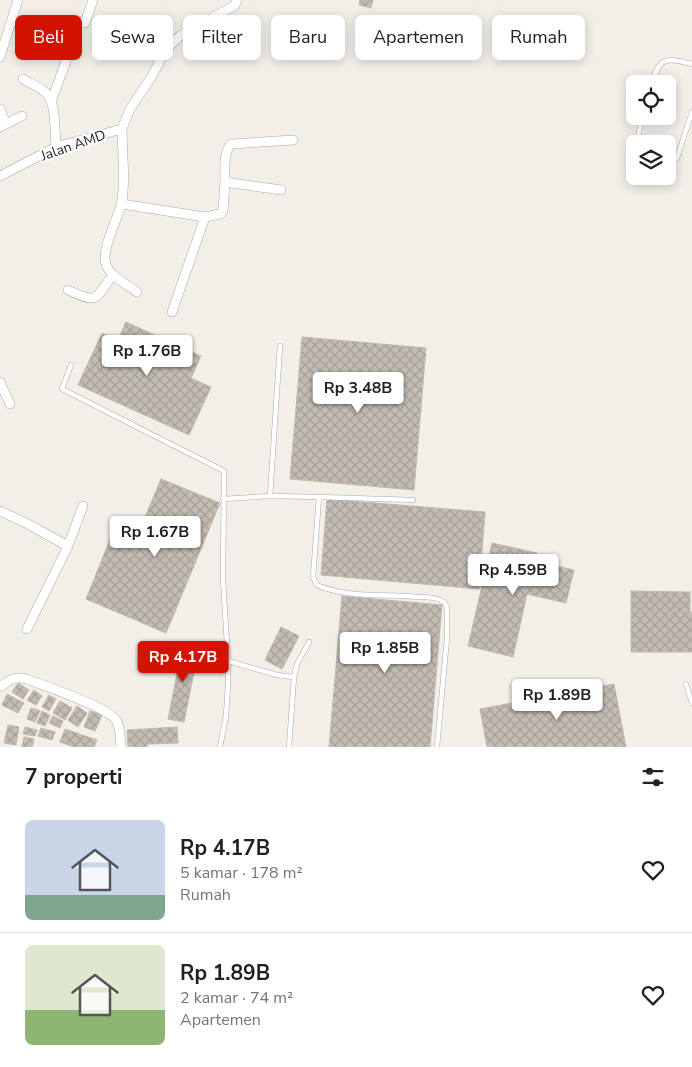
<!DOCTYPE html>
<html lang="id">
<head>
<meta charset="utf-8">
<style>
	:root { --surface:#fff; --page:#f2f2f2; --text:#202124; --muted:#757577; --line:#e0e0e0; --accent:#d31300 }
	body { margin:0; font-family:"Nunito Sans",sans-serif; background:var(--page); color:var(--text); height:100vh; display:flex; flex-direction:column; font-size:19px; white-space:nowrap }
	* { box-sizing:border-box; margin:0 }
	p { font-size:16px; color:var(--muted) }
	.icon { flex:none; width:28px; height:28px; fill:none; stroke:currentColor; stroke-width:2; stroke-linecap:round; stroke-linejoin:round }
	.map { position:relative; height:747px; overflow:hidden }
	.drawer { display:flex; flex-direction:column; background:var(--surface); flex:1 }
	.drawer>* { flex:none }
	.top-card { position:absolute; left:15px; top:15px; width:662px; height:45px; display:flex; gap:10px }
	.controls { position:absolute; left:626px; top:75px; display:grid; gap:10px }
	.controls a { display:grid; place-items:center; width:50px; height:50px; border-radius:8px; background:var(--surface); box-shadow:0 2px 12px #0003; font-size:25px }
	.price { position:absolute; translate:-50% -42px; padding:0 11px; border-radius:5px; background:#fff; color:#222; font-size:16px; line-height:32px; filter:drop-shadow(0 1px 2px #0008) }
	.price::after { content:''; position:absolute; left:50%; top:30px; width:15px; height:11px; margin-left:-8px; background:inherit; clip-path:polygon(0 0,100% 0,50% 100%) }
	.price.current { background:var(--accent); color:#fff }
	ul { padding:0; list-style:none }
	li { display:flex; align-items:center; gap:15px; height:125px; padding:0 25px }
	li+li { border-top:1px solid var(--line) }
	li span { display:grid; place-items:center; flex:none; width:140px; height:100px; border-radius:8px; color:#555 }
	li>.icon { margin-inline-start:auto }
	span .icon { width:60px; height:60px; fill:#fffc; stroke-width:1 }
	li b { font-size:21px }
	h2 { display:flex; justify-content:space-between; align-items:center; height:60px; padding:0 25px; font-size:21px }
	.tag { padding:0 18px; border-radius:8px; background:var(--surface); box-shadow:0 2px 12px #0003; font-size:18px; line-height:45px }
	.tag.current { background:var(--accent); color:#fff }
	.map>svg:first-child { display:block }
	.building { fill:url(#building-cross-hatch); stroke:#c4b8ab }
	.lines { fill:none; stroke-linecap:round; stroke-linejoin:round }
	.lane-casing { stroke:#a9a9a9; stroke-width:5.5 }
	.street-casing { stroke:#a9a9a9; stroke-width:10 }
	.lane { stroke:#fff; stroke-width:4.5 }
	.street { stroke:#fff; stroke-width:9 }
	.labels { text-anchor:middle; stroke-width:4; stroke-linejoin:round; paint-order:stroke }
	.street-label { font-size:14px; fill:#222; stroke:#fff }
</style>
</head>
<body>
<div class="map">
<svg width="692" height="747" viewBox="0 0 692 747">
	<defs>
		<pattern id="building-cross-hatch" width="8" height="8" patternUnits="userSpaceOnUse" patternTransform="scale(1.25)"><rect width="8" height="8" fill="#c3bcb5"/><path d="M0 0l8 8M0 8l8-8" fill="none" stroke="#a7a19b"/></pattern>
	</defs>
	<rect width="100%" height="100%" fill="#f2efe9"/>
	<!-- building -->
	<path class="building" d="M360,0h13l-2,8 -12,-3z
		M126,322l75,34 -10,22 20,9 -22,48 -111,-50 24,-52 16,7z
		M302,337l124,11 -12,142 -124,-11z
		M161,479l59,24 -54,130 -80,-34 27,-67 22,9z
		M327,499l158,13 -6,77 -158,-14z
		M492,543l45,10 -2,8 39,9 -8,33 -39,-9 -14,63 -45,-11z
		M631,591l59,1v20l-59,-1z
		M342,596l100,9 -12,142h-101z
		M631,611l61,1v40h-61z
		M281,627l18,9 -17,33 -17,-9z
		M183,644l16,3 -15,75 -16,-3z
		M18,683l11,7 -6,9 -11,-7z
		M614,684l12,63h-139l-7,-38z
		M34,690l8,6 -6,9 -9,-5z
		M7,694l17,9 -6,10 -16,-8z
		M49,695l7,4 -7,12 -7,-4z
		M60,701l12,7 -7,12 -12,-7z
		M77,706l10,7 -9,14 -10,-7z
		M31,708l9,3 -5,11 -8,-3z
		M42,711l8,4 -5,11 -8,-3z
		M90,711l12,4 -7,16 -11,-4z
		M53,716l10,5 -3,7 -11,-5z
		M8,725l11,2 -3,18 -12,-2z
		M25,727l12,3 -2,6 -12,-2z
		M177,727l1,16 -31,1v3h-19l-1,-17z
		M41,728l14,4 -3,8 -14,-4z
		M65,729l32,11 -3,7h-20l-14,-5z
		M24,737l10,2 -2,8h-10z"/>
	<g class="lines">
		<!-- lane casing -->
		<g class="lane-casing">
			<path id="lane" d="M652,84c7,-28 14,-26 40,-20
				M636,144l7,-28
				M668,164h4l5,-6 15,-46
				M71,365l-9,24 162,82 -1,108 5,82v24l-2,31 -6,31
				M270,496l10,-150
				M319,497l94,3
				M223,499l47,-3 49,1 -6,80 4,8c27,13 71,9 101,12 9,0 18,0 26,5l3,5v31l-10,109
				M228,661l49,14 17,2 -5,70
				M294,677l3,-13 12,-22
				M686,684l6,19"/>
		</g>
		<!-- street casing -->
		<g class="street-casing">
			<path id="street" d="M0,57l18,-57
				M23,79c8,5 21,9 26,18 7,10 6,37 7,50
				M51,102l14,-38 12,-42 8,1 8,-23
				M0,109l6,15
				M0,127l22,-11
				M122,129c0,21 4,57 -1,76 -4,16 -20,44 -15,59 3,12 22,21 31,28
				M0,176l56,-29 66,-18 8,-20 22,-33 14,-27 14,-13 55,-31 2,-5
				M225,182c0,-12 -2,-29 6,-38l62,-4
				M122,204l83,13 15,-3 3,-3 2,-29 56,8
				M68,290c32,15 26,9 45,-15
				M172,312l33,-95
				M0,382l10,22
				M0,511l24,11 44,24 15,-40
				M27,629l41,-83
				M0,687c11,-7 12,-11 27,-8 17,7 81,28 89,41 5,7 4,19 5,27"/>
		</g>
		<!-- lane -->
		<use href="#lane" class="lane"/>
		<!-- street -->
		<use href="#street" class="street"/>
	</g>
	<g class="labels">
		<!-- street labels -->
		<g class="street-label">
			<text transform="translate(73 145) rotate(-19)" y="5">Jalan AMD</text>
		</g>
	</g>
</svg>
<div class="controls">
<a><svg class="icon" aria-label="locate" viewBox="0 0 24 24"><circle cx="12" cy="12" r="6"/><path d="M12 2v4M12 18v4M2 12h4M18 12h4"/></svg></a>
<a><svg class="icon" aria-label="layers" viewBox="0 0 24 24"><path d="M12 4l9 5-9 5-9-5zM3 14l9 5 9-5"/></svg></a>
</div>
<b class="price" style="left:147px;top:377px">Rp 1.76B</b>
<b class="price" style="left:358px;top:414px">Rp 3.48B</b>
<b class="price" style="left:155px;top:558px">Rp 1.67B</b>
<b class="price" style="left:513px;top:596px">Rp 4.59B</b>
<b class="price" style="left:385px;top:674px">Rp 1.85B</b>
<b class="price current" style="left:183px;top:683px">Rp 4.17B</b>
<b class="price" style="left:557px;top:721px">Rp 1.89B</b>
<div class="top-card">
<a class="tag current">Beli</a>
<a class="tag">Sewa</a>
<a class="tag">Filter</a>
<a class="tag">Baru</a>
<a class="tag">Apartemen</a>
<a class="tag">Rumah</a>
</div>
</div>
<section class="drawer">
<h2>7 properti<svg class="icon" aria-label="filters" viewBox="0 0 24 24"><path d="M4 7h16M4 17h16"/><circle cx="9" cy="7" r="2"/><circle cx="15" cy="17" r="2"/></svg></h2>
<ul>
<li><span style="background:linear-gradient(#c9d6e8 75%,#7fa58c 0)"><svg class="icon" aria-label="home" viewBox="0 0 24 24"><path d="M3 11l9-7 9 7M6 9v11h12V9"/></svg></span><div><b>Rp 4.17B</b><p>5 kamar · 178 m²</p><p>Rumah</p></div><svg class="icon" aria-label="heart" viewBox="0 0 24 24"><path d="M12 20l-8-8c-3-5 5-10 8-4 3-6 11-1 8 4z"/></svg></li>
<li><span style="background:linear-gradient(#dfe7d0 65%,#8fb573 0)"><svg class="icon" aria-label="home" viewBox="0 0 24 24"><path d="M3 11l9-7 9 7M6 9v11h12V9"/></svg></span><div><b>Rp 1.89B</b><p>2 kamar · 74 m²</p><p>Apartemen</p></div><svg class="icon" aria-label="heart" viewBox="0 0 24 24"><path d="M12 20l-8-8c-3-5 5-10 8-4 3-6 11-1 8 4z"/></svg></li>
</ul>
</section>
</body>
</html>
